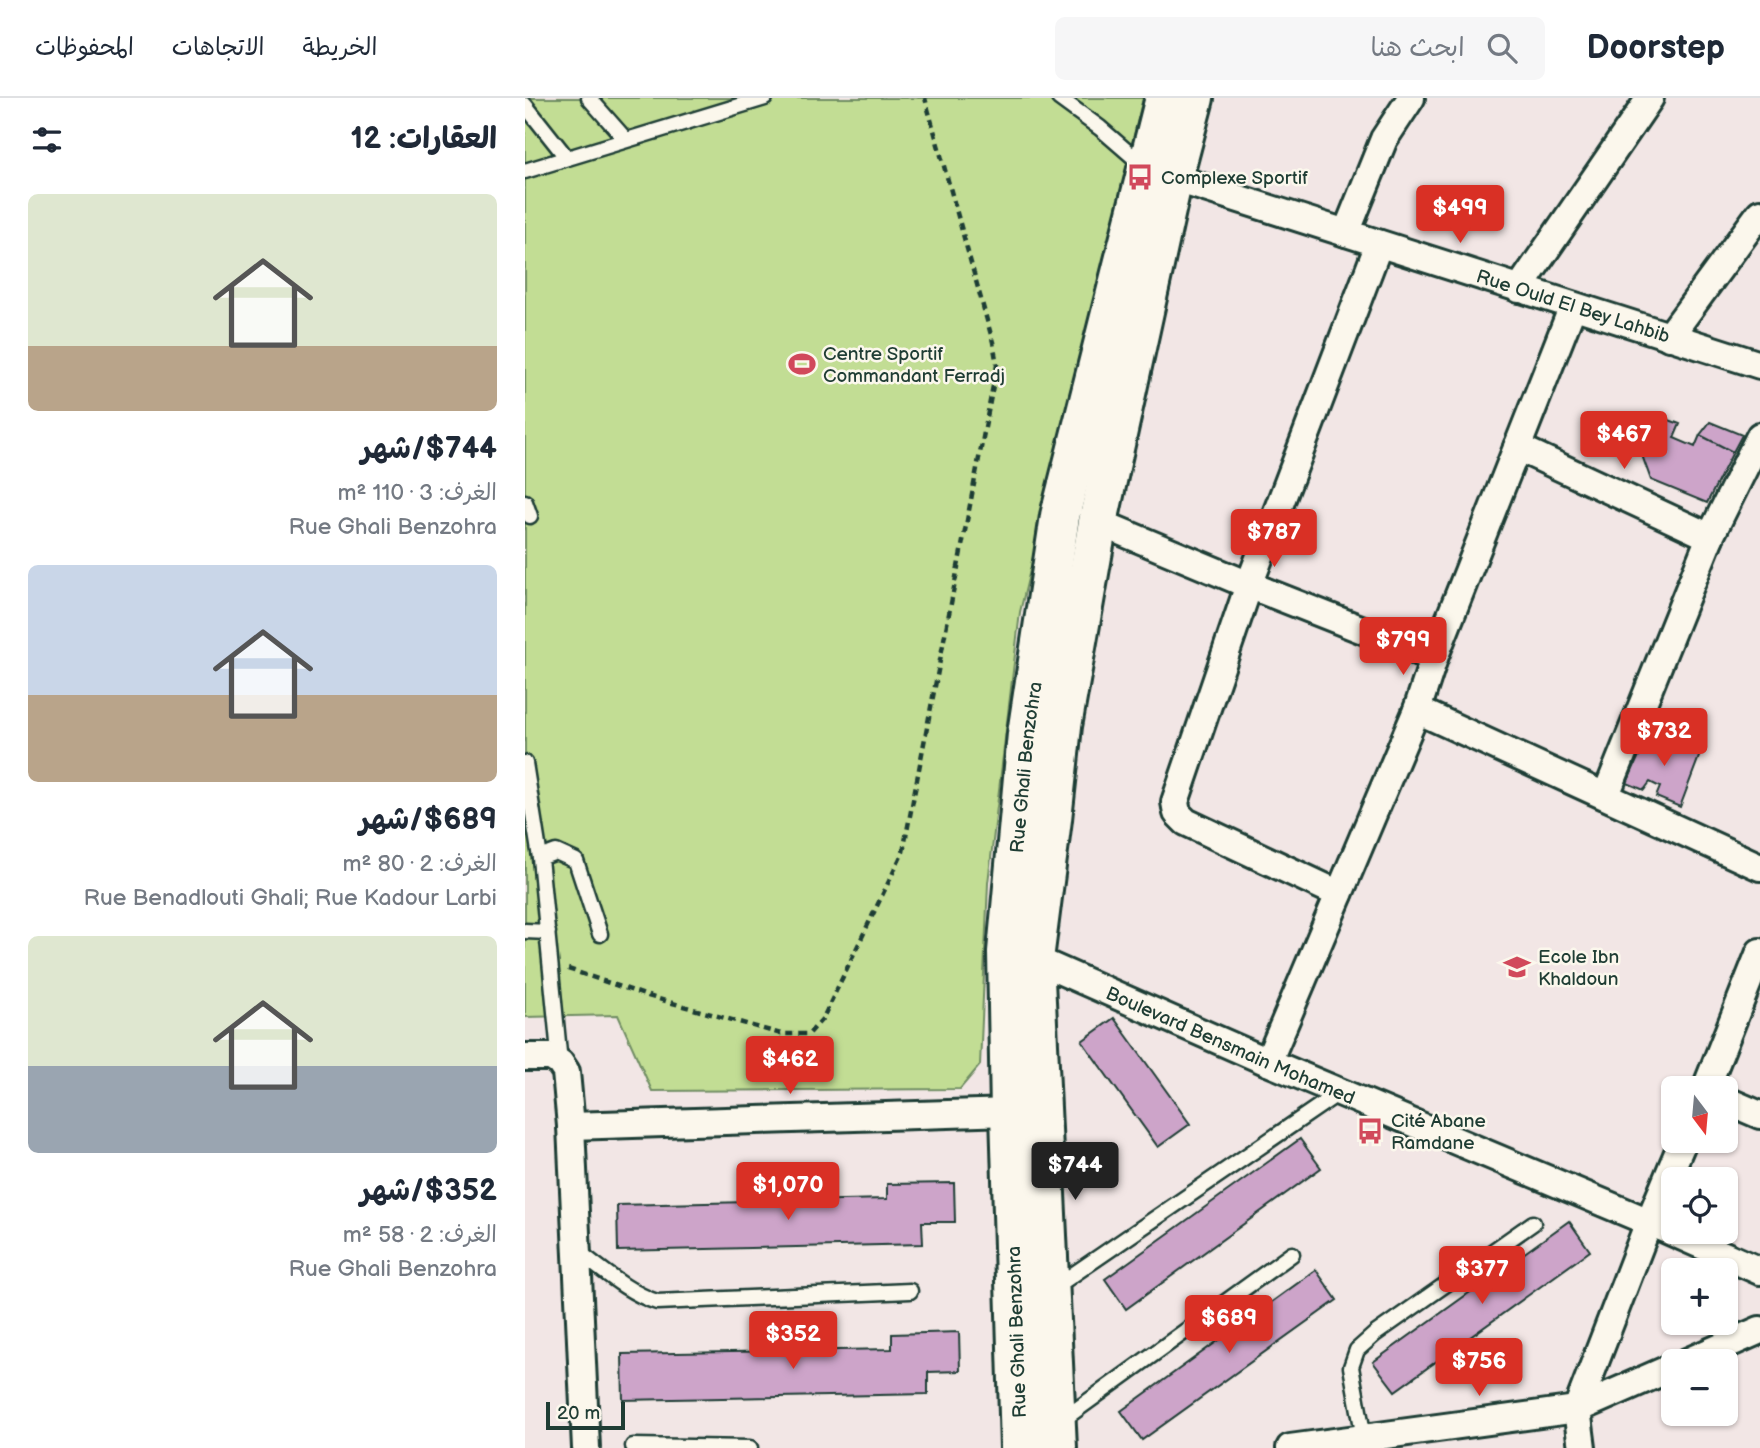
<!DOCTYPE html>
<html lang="ar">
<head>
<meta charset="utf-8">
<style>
	:root { --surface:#fff; --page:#f6f6f7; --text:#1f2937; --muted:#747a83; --line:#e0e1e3; --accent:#d93025 }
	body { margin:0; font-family:"Balsamiq Sans","Playpen Sans Arabic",sans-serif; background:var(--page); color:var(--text); direction:rtl; height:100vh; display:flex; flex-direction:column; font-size:26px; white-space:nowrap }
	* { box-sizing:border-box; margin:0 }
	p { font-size:23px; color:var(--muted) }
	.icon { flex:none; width:38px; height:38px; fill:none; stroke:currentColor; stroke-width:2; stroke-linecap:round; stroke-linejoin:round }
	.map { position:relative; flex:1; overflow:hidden; direction:ltr }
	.side { display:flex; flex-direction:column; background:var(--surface); width:525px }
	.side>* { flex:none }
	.needle { width:46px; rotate:164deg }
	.buttons { position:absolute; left:1136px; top:978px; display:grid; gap:14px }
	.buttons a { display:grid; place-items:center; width:77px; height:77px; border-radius:10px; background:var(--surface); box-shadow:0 2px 5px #0004; font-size:35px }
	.scale { position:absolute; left:21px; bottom:18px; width:79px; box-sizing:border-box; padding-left:7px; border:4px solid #1f3d34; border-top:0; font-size:19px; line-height:24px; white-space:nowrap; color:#1f3d34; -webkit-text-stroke:5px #fbf7ec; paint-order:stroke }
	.price { position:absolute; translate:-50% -60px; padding:0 16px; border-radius:7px; background:var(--accent); color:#fff; font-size:23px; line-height:46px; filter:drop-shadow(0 2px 4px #0008) }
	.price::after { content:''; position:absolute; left:50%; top:42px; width:21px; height:16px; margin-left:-10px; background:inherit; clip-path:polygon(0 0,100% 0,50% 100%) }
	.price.active { background:#222; color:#fff }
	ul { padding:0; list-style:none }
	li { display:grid; align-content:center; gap:14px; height:371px; padding:0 28px }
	li span { display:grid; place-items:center; height:217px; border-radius:10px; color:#555 }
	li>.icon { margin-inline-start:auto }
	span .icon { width:126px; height:126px; fill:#fffc; stroke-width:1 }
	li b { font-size:30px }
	h2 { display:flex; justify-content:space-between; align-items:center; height:84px; padding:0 28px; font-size:30px }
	header { display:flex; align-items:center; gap:42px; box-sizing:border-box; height:98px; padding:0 35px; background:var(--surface); border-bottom:2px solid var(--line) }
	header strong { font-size:33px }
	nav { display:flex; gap:38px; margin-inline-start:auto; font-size:24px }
	.search { width:490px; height:63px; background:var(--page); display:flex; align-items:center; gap:18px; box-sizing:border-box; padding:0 24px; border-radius:10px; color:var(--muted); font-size:26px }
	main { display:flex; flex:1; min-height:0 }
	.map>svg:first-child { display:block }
	.green { fill:#c2dd94; stroke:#708d64; stroke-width:2 }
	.building { fill:#cda4c9; stroke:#1f3d34; stroke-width:2 }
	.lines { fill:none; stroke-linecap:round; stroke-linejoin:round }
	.lane-casing { stroke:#1f3d34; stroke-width:19 }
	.street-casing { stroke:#1f3d34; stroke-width:32 }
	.secondary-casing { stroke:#1f3d34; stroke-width:44 }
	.path { stroke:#1f3d34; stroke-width:4.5; stroke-dasharray:7 5; stroke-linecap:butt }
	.lane { stroke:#fbf7ec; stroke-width:14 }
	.street { stroke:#fbf7ec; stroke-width:26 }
	.secondary { stroke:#fbf7ec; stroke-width:38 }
	.labels { text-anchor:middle; stroke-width:5; stroke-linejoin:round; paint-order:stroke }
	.poi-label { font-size:19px; fill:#1f3d34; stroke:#fbf7ec; text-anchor:start }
	.street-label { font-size:19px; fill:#1f3d34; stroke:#fbf7ec }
</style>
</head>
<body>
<header>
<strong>Doorstep</strong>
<div class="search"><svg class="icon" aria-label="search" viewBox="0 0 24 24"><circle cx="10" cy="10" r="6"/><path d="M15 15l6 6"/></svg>ابحث هنا</div>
<nav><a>الخريطة</a><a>الاتجاهات</a><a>المحفوظات</a></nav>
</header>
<main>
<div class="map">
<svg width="1235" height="1350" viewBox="0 0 1235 1350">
	<rect width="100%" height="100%" fill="#f2e6e5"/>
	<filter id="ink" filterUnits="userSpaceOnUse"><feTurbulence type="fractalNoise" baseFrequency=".0143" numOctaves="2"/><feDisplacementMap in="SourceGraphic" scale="14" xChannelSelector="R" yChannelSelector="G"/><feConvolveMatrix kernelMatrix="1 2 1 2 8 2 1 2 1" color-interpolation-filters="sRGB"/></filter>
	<g filter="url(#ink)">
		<!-- green -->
		<path class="green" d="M0,0h618l-123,514 -32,271 -8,182 -20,24 -308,2 -34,-76 -93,2z"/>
		<!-- building -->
		<path class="building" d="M1136,319l19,7 -6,14 21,9 5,-12 33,17 -26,51 -56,-23 -8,-22z
			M1185,324l32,13 -9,17 -33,-17z
			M1127,628l16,15 32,13 -20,53 -24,-10 4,-10 -10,-5 -6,8 -17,-7z
			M589,920l76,106 -32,23 -76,-106z
			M775,1041l21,29 -195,141 -21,-30z
			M429,1085l1,39h-33l1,22 -305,7 -1,-46 270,-6v-15z
			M1044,1123l21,30 -195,140 -22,-29z
			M791,1172l21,30 -195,140 -21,-29z
			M434,1234l1,39 -32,1v22l-305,6 -1,-46 270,-5v-15z"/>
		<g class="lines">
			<!-- lane casing -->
			<g class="lane-casing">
				<path id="lane" d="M64,0l37,42
					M534,0l41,30 45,39
					M0,7l42,53
					M0,73l240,-73
					M0,404l5,14
					M0,665l15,95 20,205
					M15,760l16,-6 20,9 24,73
					M0,833l23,1
					M52,1153c25,18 51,42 80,51l253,-11
					M530,1189l285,-195
					M536,1323l231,-167
					M839,1340l-13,-71 6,-17 18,-16 158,-111
					M108,1348l117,2"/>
			</g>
			<!-- street casing -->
			<g class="street-casing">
				<g id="street">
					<path id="s1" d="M633,75l602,192"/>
					<path d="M821,135l38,-94 27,-41"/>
					<path d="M994,191l131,-191"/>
					<path d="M1144,239l91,-124"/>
					<path d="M992,349l193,90"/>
					<path d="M573,424l151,63 185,73"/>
					<path d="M892,612l343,157"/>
					<path d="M1081,697l104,-258 50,-101"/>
					<path d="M814,796l-153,-72 -9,-9 -2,-11 74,-217 130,-341"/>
					<path id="s2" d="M496,858l13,3 234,103 381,160 111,49"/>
					<path d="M0,959h26l9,6 6,9 5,54 15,322"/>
					<path d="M743,964l149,-352 17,-52 139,-352"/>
					<path d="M1181,990l54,-136"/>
					<path d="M1200,1002l35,15"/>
					<path d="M46,1028l439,-14"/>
					<path d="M1162,1264l73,-32"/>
					<path d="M765,1350l287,-39 96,-42"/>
					<path d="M1057,1350l-5,-39 72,-187 34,-81"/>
				</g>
			</g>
			<!-- secondary casing -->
			<g class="secondary-casing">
				<g id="secondary">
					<path id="s3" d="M495,1350l-10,-336 -3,-160 20,-218 33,-218 105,-418"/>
					<path d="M532,1350l-23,-489 18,-140 10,-93 36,-204 75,-344 21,-80"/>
				</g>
			</g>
			<!-- path -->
			<path class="path" d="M43,871l80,27 133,38h28l14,-16 80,-166 94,-487 -4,-23 -68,-244"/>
			<!-- lane -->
			<use href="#lane" class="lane"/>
			<!-- street -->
			<use href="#street" class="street"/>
			<!-- secondary -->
			<use href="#secondary" class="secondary"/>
		</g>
	</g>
	<!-- icons -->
	<defs>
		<g id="bus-bare" transform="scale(2.1)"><path d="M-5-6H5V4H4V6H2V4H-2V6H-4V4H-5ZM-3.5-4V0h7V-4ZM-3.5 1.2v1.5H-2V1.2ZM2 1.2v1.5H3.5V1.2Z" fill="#d1495b" stroke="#fbf7ec" stroke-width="2.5" paint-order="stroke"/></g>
		<g id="stadium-bare" transform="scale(2.1)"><path d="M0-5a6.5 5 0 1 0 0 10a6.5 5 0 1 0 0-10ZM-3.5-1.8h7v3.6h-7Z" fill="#d1495b" stroke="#fbf7ec" stroke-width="2.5" paint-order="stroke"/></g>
		<g id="school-bare" transform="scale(2.1)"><path d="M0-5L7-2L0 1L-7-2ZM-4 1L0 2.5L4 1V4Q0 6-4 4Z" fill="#d1495b" stroke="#fbf7ec" stroke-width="2.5" paint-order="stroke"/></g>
	</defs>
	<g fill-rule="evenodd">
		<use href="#bus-bare" x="615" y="79"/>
		<use href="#stadium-bare" x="277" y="266"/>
		<use href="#school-bare" x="992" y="869"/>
		<use href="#bus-bare" x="845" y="1033"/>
	</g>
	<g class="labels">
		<!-- poi labels -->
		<g class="poi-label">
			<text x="636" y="86">Complexe Sportif</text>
			<text x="298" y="262">Centre Sportif<tspan x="298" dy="22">Commandant Ferradj</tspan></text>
			<text x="1013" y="865">Ecole Ibn<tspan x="1013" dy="22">Khaldoun</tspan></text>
			<text x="866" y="1029">Cité Abane<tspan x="866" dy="22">Ramdane</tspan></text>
		</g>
		<!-- street labels -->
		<g class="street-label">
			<text dy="7" stroke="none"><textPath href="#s1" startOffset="436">Rue Ould El Bey Lahbib</textPath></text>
			<text dy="7" stroke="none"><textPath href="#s3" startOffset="682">Rue Ghali Benzohra</textPath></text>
			<text dy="7" stroke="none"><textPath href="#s2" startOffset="228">Boulevard Bensmain Mohamed</textPath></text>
			<text transform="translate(491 1234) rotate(-92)" y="7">Rue Ghali Benzohra</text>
		</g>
	</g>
</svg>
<div class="buttons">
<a><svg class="needle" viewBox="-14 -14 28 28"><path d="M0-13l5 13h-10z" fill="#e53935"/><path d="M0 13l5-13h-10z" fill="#747a83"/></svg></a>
<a><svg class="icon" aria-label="locate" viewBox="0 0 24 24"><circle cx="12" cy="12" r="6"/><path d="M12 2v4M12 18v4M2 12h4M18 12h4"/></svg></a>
<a>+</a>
<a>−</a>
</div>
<div class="scale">20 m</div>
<b class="price" style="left:935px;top:147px">$499</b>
<b class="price" style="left:1099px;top:373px">$467</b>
<b class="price" style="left:749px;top:471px">$787</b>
<b class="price" style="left:878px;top:579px">$799</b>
<b class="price" style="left:1139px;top:670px">$732</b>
<b class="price" style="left:265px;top:998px">$462</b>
<b class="price active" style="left:550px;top:1104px">$744</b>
<b class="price" style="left:263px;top:1124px">$1,070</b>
<b class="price" style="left:957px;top:1208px">$377</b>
<b class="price" style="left:704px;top:1257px">$689</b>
<b class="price" style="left:268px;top:1273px">$352</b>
<b class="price" style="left:954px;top:1300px">$756</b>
</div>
<section class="side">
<h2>العقارات: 12<svg class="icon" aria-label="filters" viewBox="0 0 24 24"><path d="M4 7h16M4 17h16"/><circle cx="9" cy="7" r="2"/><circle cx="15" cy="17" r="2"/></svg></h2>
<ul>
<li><span style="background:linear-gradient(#dfe7d0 70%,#b9a48a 0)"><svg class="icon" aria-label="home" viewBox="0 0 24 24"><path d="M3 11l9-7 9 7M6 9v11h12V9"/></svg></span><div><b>$744/شهر</b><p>الغرف: 3 · 110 m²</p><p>Rue Ghali Benzohra</p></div></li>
<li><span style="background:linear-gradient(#c9d6e8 60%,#b9a48a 0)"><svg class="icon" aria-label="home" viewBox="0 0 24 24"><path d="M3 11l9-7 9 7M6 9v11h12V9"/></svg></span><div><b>$689/شهر</b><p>الغرف: 2 · 80 m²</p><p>Rue Benadlouti Ghali; Rue Kadour Larbi</p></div></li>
<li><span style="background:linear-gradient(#dfe7d0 60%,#9aa5b1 0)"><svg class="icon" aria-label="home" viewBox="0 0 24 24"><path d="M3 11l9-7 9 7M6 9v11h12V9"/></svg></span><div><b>$352/شهر</b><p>الغرف: 2 · 58 m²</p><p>Rue Ghali Benzohra</p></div></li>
</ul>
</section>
</main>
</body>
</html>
